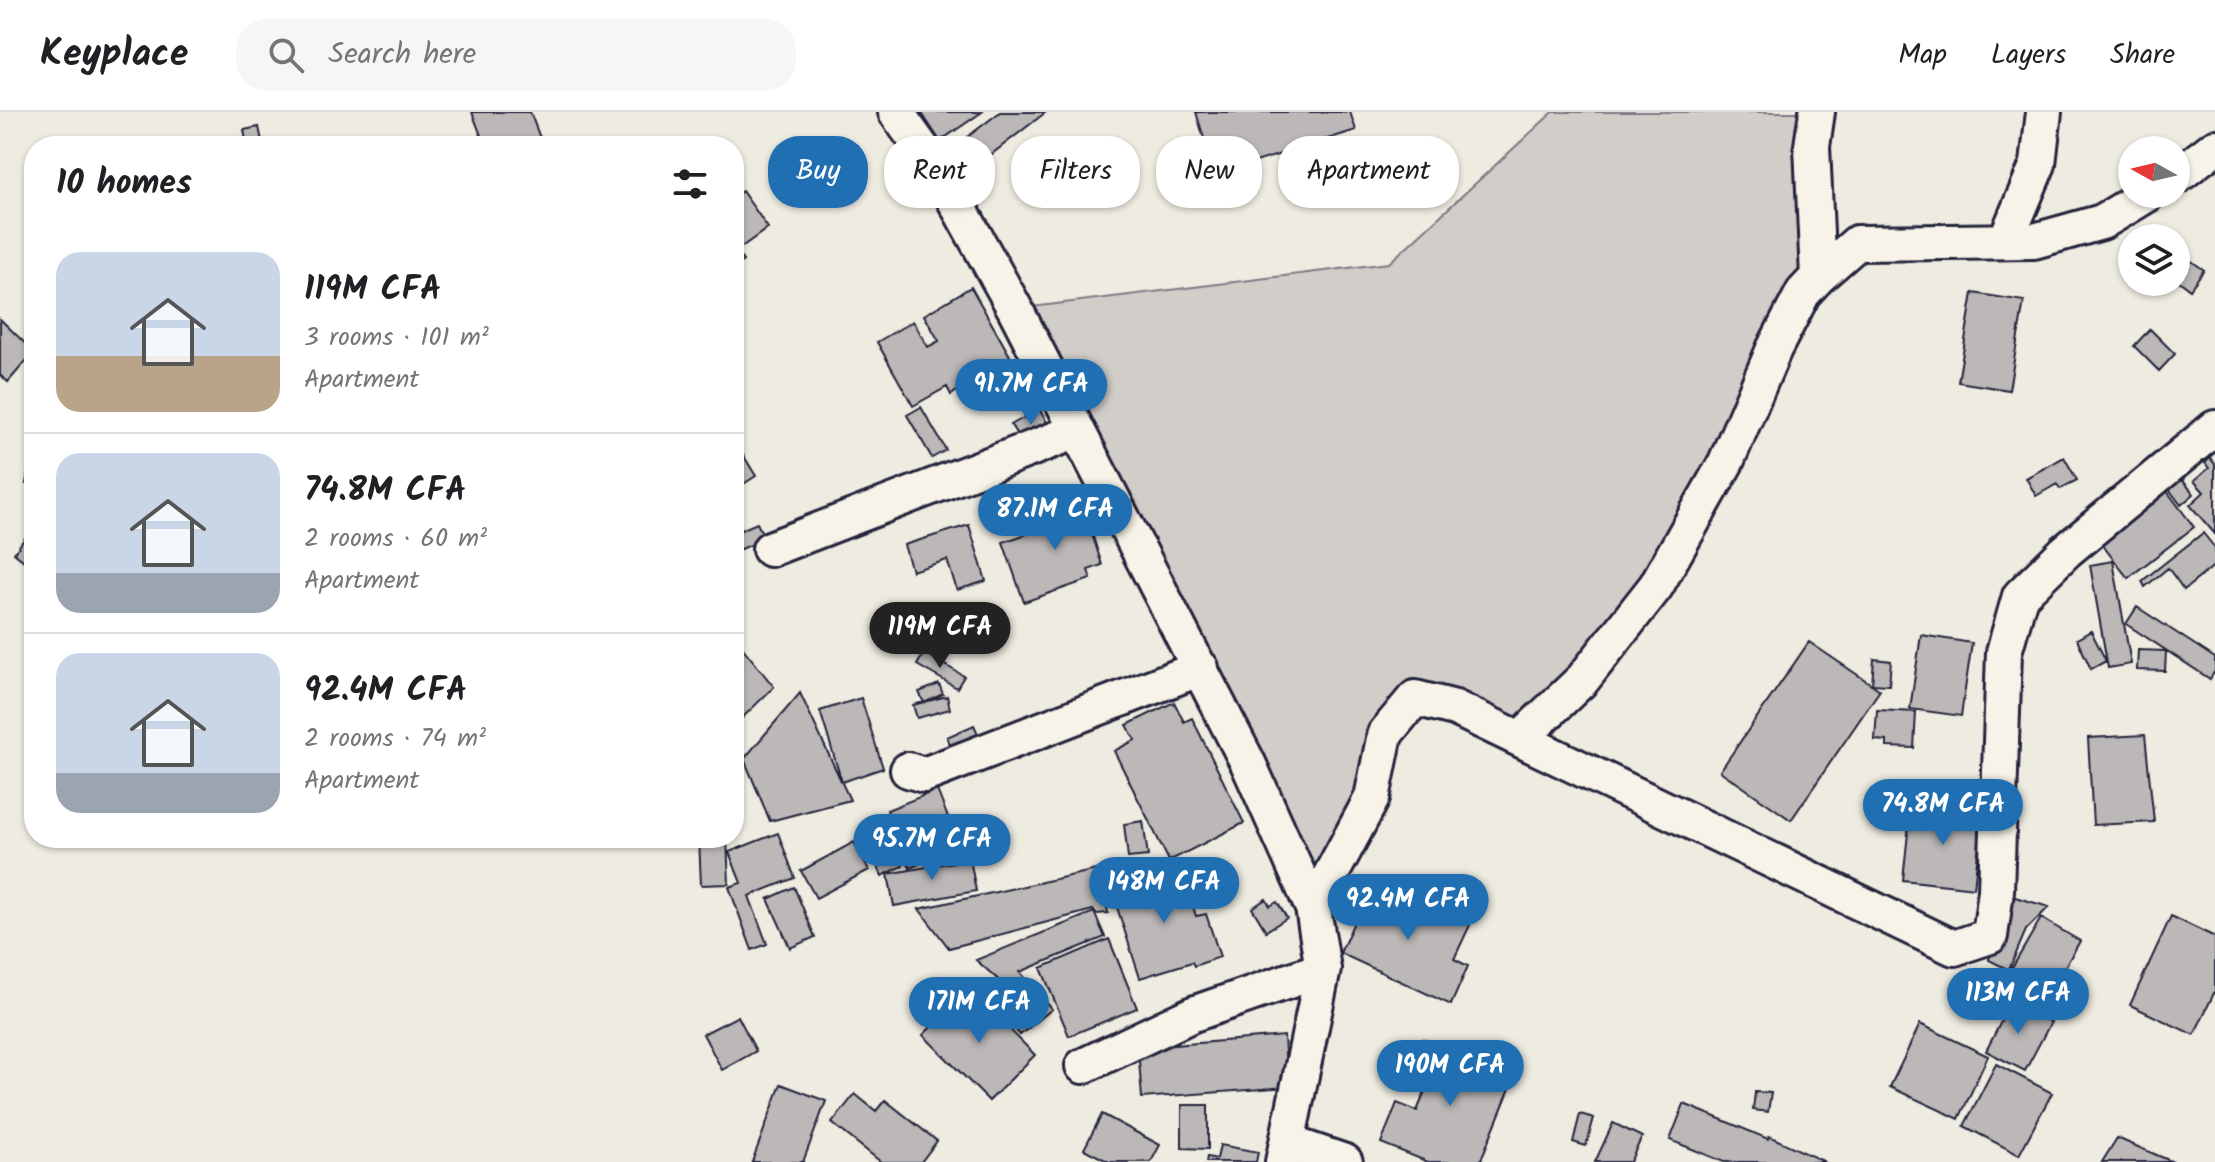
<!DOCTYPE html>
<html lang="en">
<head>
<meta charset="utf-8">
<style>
	:root { --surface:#fff; --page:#f6f6f6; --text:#202124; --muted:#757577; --line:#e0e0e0; --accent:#1f6fb2 }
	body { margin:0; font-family:Kalam,sans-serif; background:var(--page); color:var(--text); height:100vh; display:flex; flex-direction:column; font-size:30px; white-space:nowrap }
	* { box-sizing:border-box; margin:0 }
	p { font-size:26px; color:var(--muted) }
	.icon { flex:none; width:44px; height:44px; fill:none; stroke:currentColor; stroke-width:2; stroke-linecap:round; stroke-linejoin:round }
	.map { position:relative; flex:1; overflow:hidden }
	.drawer { position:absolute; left:24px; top:24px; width:720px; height:712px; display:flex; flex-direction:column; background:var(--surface); border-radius:32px; box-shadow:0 2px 6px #0004 }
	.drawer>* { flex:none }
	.hud { position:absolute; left:768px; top:24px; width:760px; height:72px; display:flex; gap:16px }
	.needle { width:52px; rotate:278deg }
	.tools { position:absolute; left:2118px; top:24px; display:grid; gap:16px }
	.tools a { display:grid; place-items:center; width:72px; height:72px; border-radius:50%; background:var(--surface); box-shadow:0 2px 6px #0004; font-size:40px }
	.price { position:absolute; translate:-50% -68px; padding:0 18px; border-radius:28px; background:var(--accent); color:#fff; font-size:26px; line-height:52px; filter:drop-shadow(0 2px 4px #0008) }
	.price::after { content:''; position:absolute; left:50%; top:48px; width:24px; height:18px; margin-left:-12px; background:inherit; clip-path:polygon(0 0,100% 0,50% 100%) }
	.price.selected { background:#222; color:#fff }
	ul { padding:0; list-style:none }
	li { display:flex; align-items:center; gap:24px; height:200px; padding:0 32px }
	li+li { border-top:2px solid var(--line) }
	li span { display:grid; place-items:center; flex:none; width:224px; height:160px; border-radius:24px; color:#555 }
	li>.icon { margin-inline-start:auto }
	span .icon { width:96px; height:96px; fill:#fffc; stroke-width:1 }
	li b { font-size:34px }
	h2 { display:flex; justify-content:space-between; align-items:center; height:96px; padding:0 32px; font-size:34px }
	.pill { padding:0 28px; border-radius:32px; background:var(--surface); box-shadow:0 2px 6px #0004; font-size:28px; line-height:72px }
	.pill.selected { background:var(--accent); color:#fff }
	header { display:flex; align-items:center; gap:48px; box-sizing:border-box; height:112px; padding:0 40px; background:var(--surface); border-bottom:2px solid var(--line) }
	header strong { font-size:38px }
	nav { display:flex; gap:44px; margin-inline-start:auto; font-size:28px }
	.search { width:560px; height:72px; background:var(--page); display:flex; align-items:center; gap:20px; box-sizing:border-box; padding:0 28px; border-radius:32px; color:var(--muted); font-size:30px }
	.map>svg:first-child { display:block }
	.green { fill:#d1cdc9; stroke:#7a7882; stroke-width:2 }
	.building { fill:#bbb8b7; stroke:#22223b; stroke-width:2 }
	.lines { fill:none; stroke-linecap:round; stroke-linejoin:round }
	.street-casing { stroke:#22223b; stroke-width:40 }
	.street { stroke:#f7f3e8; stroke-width:34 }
</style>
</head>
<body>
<header>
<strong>Keyplace</strong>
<div class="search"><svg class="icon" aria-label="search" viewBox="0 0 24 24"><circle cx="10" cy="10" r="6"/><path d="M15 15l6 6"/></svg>Search here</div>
<nav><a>Map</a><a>Layers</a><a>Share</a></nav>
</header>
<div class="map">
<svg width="2215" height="1050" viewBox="0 0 2215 1050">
	<rect width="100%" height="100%" fill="#eeebe1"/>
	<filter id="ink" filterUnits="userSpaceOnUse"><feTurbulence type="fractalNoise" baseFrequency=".0125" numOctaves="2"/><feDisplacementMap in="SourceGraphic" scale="16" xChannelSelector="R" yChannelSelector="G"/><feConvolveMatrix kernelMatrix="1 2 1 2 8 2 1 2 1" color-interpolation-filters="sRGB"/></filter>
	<g filter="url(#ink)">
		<!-- green -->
		<path class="green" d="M1553,0h264l1,165 -162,309 -136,153 -105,-41 -102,210 -298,-599 374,-46z"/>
		<!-- building -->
		<path class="building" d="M472,0h58l10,26 -22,8h-33z
			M921,0h61l-42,29z
			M1000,0h46l-84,65 -17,-23z
			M1196,0h154l6,18 -141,45z
			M259,15l4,19h-16l-3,-16z
			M742,79l26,37 -32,23 7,10 -9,7v-72z
			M2176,138l28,20 -14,19 -14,-10z
			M971,175l39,69 -59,39 -4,-8 -34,19 -36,-64 36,-21 15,26 11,-6 -15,-26z
			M1973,181l51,8 -15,89 -51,-8z
			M0,207l34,33 -26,30 -8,-7z
			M2150,217l25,25 -16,17 -25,-25z
			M921,295l25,43 -14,8 -25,-43z
			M1039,297l12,20 -28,16 -12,-20z
			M34,326v47l-8,-1z
			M734,328l22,36 -22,14z
			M2064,345l13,23 -17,9 -3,-5 -21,12 -10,-18z
			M2210,346l5,6v70l-25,-29 14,-13 -10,-11 15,-13 -4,-5z
			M2174,358l20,24 -13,11 -19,-25z
			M2160,370l34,45 -66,51 -35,-45z
			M1080,384l22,69 -14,5 3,9 -67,23 -21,-60 47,-16 -6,-18z
			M757,411l8,16 -31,13v-19z
			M969,413l17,56 -29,9 -10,-30 -35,11 -8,-26z
			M33,415l1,1v41l-20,-16z
			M2203,421l12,15v17l-31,25 -16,-22 -23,19 -3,-6z
			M2113,449l18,103 -23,4 -18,-103z
			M2137,495l78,51v13l-5,8 -84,-55z
			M915,508l33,27 -8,9 -33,-27z
			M2091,519l15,30 -15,8 -14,-30z
			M1921,523l51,8 -11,73 -51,-7z
			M734,525l40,50 -40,39z
			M1809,530l71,48 -89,130 -71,-49z
			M2138,538l28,1 -1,20 -28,-1z
			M924,541l40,23 -7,12 -40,-23z
			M1874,547l17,2 -2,24 -17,-1z
			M939,572l4,10 -19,9 -5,-11z
			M800,581l50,107 -80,21 -26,-62z
			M947,584l3,13 -33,9 -4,-13z
			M861,586l22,70 -41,14 -22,-71z
			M1174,590l10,20 8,-4 52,105 -75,38 -55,-110 21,-11 -8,-15z
			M1877,598l39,2 -2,36 -27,-1v-6l-12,-1z
			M974,613l5,11 -27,13 -5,-12z
			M2145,623l9,87 -61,3 -5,-87z
			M734,650l6,57 -6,1z
			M937,678l23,58 -50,20 -23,-58z
			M1920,695l62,7 -8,74 -71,-8 7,-66 9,1z
			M881,706l22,48 -21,10 -21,-48z
			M1143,709l5,35 -20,2 -4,-34z
			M778,721l17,45 -46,18 18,48 -15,6 -23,-63 12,-4 -12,-31z
			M699,726h28l2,46 -28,1z
			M854,730l15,28 -53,28 -15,-27z
			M970,747l6,32 -82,15 -6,-32z
			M1101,757l7,44 -12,1 -3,-4 -144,38 -30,-39z
			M1181,757l15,47 10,-2 14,43 -26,9 -2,-4 -52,16 -28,-86z
			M1373,768l97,45 -16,34 14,7 -17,39 -111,-52z
			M794,775l21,50 -25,11 -22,-49z
			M2005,782l44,13 -23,23 -17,40 -20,-10z
			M1266,787l4,7 7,-4 10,16 -21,13 -14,-23z
			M1094,800l11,25 -85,35 32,37 -32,26 -25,-30 16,-14 -35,-31z
			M2171,804l44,21v54l-21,44 -64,-30z
			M2041,806l39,23 -30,52 -39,-23z
			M1109,827l28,69 -68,28 -28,-68z
			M970,877l65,66 -46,46 -66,-66z
			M2011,890l40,20 -26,49 -39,-20z
			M738,904l18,35 -34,19 -19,-36z
			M1920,912l68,32 -29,63 -69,-32z
			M1284,924l3,51 -145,11 -4,-50z
			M1423,927l92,37 -35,86h-52l-47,-19 16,-40 20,8 13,-31 -20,-8z
			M1996,952l56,29 -33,62 -55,-29z
			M781,972l45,17 -23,61h-51z
			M1755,980l16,1 -3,19 -15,-2z
			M855,982l21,17 9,-11 52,41 -16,21h-40l-49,-39z
			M1684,992l84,35 1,-3 56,26h-101l-54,-22z
			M1182,993h26v44l-26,-1z
			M1102,1002l58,31 -9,17h-42l-25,-13z
			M1580,1002l14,4 -8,28 -13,-4z
			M1613,1011l29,14 -12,25h-35z
			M2117,1026l56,24h-71z
			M1220,1033l38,7 -2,10h-50l1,-5 10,2z"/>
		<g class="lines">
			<!-- street casing -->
			<g class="street-casing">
				<path id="street" d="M896,0l45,63 74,134 233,454 65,145 10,61 -40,193
					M1817,0l-5,34 6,131
					M2176,65l39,-30
					M2006,128l32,-76 6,-52
					M770,437l307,-118
					M1520,627l63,-60 73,-93 70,-124 48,-113 29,-56 15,-16 39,-34 177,-2 68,-19 46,-28
					M908,658l16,5 277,-107
					M1313,796l59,-110 13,-64 30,-36 40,10 499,240 36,-12 6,-45 8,-239 16,-56 46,-45 149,-123
					M1083,954l110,-52 130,-45
					M1289,1031l56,19"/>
			</g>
			<!-- street -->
			<use href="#street" class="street"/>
		</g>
	</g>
</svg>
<div class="tools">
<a><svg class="needle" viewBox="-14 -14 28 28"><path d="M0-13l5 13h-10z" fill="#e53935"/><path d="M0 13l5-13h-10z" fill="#757577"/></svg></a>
<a><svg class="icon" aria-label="layers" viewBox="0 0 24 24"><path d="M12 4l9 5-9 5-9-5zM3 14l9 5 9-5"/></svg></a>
</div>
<b class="price" style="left:1031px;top:315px">91.7M CFA</b>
<b class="price" style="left:1055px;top:440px">87.1M CFA</b>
<b class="price selected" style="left:940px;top:558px">119M CFA</b>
<b class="price" style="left:1943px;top:735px">74.8M CFA</b>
<b class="price" style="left:932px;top:770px">95.7M CFA</b>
<b class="price" style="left:1164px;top:813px">148M CFA</b>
<b class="price" style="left:1408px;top:830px">92.4M CFA</b>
<b class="price" style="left:2018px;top:924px">113M CFA</b>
<b class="price" style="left:979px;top:933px">171M CFA</b>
<b class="price" style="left:1450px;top:996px">190M CFA</b>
<div class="hud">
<a class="pill selected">Buy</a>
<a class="pill">Rent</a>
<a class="pill">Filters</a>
<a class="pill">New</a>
<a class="pill">Apartment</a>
</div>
<section class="drawer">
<h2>10 homes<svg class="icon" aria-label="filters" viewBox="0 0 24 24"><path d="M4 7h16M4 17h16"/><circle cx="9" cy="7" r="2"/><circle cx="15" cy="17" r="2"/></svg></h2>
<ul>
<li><span style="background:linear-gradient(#c9d6e8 65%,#b9a48a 0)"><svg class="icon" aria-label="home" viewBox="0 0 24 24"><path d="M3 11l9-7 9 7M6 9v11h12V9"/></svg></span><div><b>119M CFA</b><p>3 rooms · 101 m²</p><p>Apartment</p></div></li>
<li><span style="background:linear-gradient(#c9d6e8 75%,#9aa5b1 0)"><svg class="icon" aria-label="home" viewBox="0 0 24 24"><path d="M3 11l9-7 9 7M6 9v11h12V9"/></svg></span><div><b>74.8M CFA</b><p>2 rooms · 60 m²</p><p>Apartment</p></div></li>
<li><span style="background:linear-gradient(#c9d6e8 75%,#9aa5b1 0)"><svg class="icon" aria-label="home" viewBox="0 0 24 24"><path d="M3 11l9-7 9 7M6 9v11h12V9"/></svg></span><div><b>92.4M CFA</b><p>2 rooms · 74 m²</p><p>Apartment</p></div></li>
</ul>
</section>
</div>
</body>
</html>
